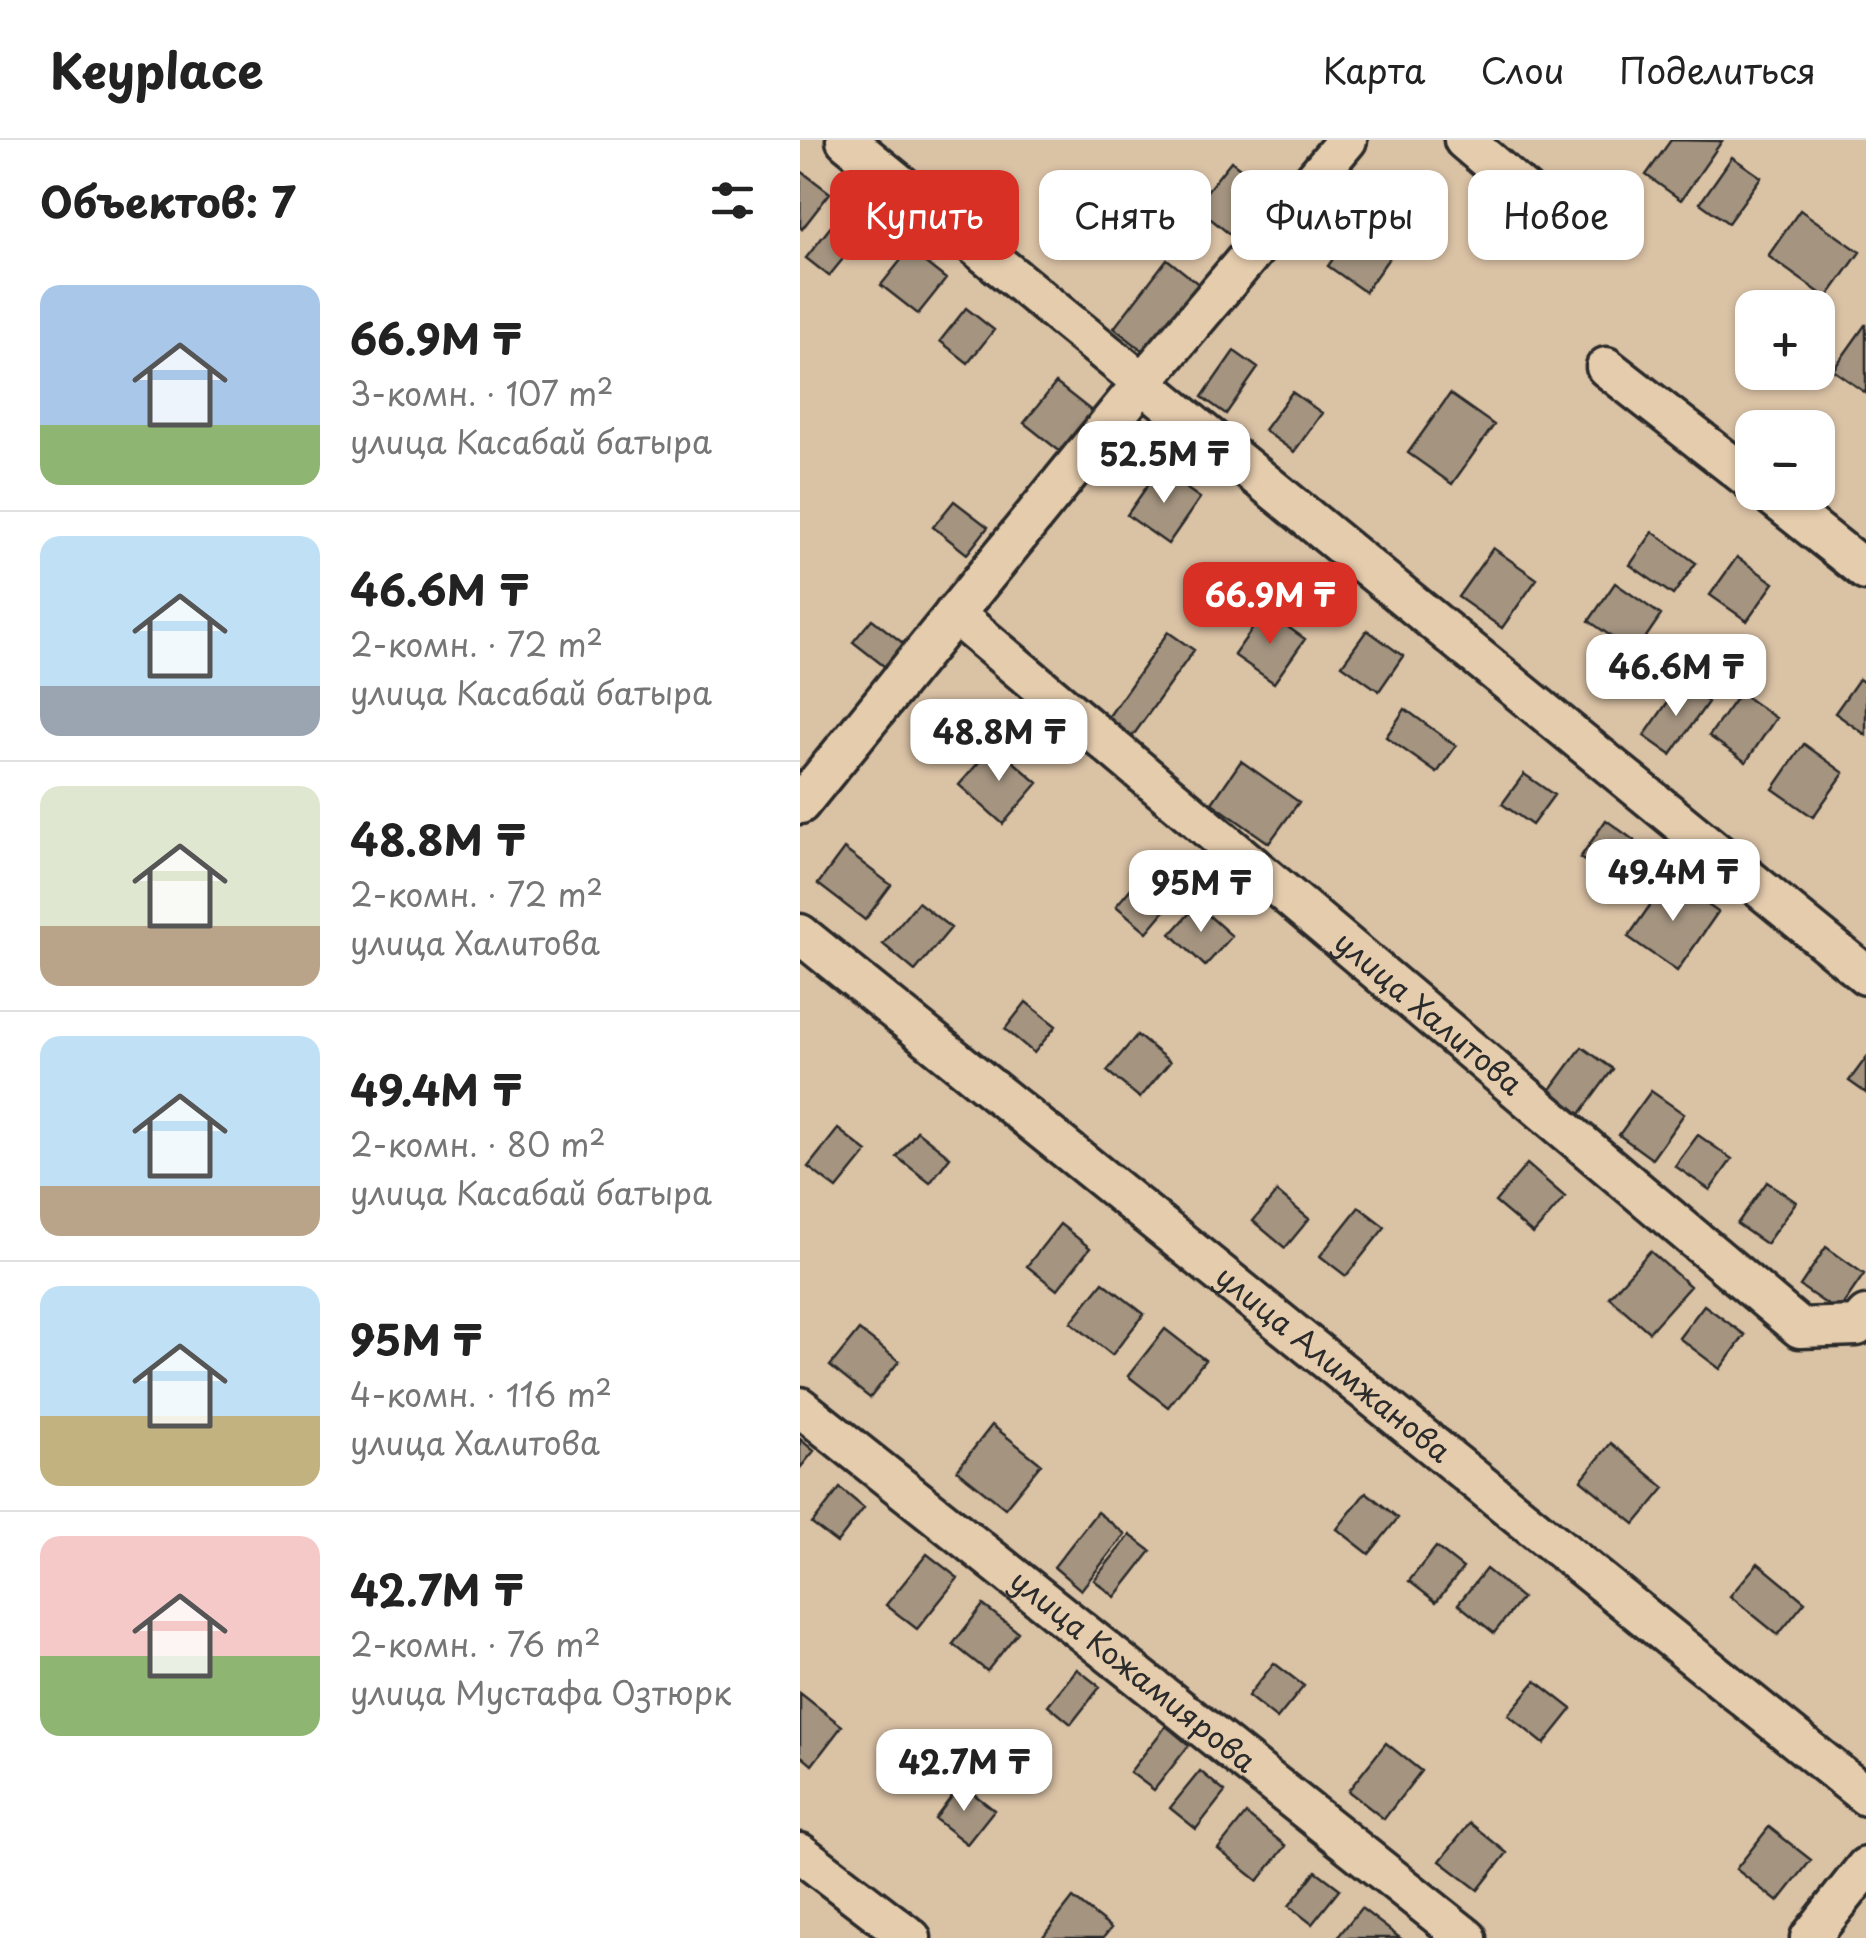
<!DOCTYPE html>
<html lang="ru">
<head>
<meta charset="utf-8">
<style>
	:root { --surface:#fff; --page:#f6f6f6; --text:#222; --muted:#767676; --line:#e0e0e0; --accent:#d93025 }
	body { margin:0; font-family:"Playpen Sans",sans-serif; background:var(--page); color:var(--text); height:100vh; display:flex; flex-direction:column; font-size:38px; white-space:nowrap }
	* { box-sizing:border-box; margin:0 }
	p { font-size:32px; color:var(--muted) }
	.icon { flex:none; width:55px; height:55px; fill:none; stroke:currentColor; stroke-width:2; stroke-linecap:round; stroke-linejoin:round }
	.map { position:relative; flex:1; overflow:hidden }
	.drawer { display:flex; flex-direction:column; background:var(--surface); width:800px }
	.drawer>* { flex:none }
	.guide { position:absolute; left:30px; top:30px; width:885px; height:90px; display:flex; gap:20px }
	.tools { position:absolute; left:935px; top:150px; display:grid; gap:20px }
	.tools a { display:grid; place-items:center; width:100px; height:100px; border-radius:20px; background:var(--surface); box-shadow:0 2px 8px #0004; font-size:50px }
	.price { position:absolute; translate:-50% -85px; padding:0 22px; border-radius:20px; background:#fff; color:#222; font-size:32px; line-height:65px; filter:drop-shadow(0 2px 5px #0008) }
	.price::after { content:''; position:absolute; left:50%; top:60px; width:30px; height:22px; margin-left:-15px; background:inherit; clip-path:polygon(0 0,100% 0,50% 100%) }
	.price.current { background:var(--accent); color:#fff }
	ul { padding:0; list-style:none }
	li { display:flex; align-items:center; gap:30px; height:250px; padding:0 40px }
	li+li { border-top:2px solid var(--line) }
	li span { display:grid; place-items:center; flex:none; width:280px; height:200px; border-radius:20px; color:#555 }
	li>.icon { margin-inline-start:auto }
	span .icon { width:120px; height:120px; fill:#fffc; stroke-width:1 }
	li b { font-size:42px }
	h2 { display:flex; justify-content:space-between; align-items:center; height:120px; padding:0 40px; font-size:42px }
	.chip { padding:0 35px; border-radius:20px; background:var(--surface); box-shadow:0 2px 8px #0004; font-size:35px; line-height:90px }
	.chip.current { background:var(--accent); color:#fff }
	header { display:flex; align-items:center; gap:60px; box-sizing:border-box; height:140px; padding:0 50px; background:var(--surface); border-bottom:2px solid var(--line) }
	header strong { font-size:48px }
	nav { display:flex; gap:55px; margin-inline-start:auto; font-size:35px }
	main { display:flex; flex:1; min-height:0 }
	.map>svg:first-child { display:block }
	.building { fill:#a49480; stroke:#2b2b2b; stroke-width:2.5 }
	.lines { fill:none; stroke-linecap:round; stroke-linejoin:round }
	.minor-casing { stroke:#2b2b2b; stroke-width:45 }
	.minor { stroke:#e5ccad; stroke-width:38 }
	.labels { text-anchor:middle; stroke-width:9; stroke-linejoin:round; paint-order:stroke }
	.street-label { font-size:30px; fill:#2b2b2b; stroke:#e5ccad }
</style>
</head>
<body>
<header>
<strong>Keyplace</strong>
<nav><a>Карта</a><a>Слои</a><a>Поделиться</a></nav>
</header>
<main>
<section class="drawer">
<h2>Объектов: 7<svg class="icon" aria-label="filters" viewBox="0 0 24 24"><path d="M4 7h16M4 17h16"/><circle cx="9" cy="7" r="2"/><circle cx="15" cy="17" r="2"/></svg></h2>
<ul>
<li><span style="background:linear-gradient(#a9c7e8 70%,#8fb573 0)"><svg class="icon" aria-label="home" viewBox="0 0 24 24"><path d="M3 11l9-7 9 7M6 9v11h12V9"/></svg></span><div><b>66.9M ₸</b><p>3-комн. · 107 m²</p><p>улица Касабай батыра</p></div></li>
<li><span style="background:linear-gradient(#bfe0f5 75%,#9aa5b1 0)"><svg class="icon" aria-label="home" viewBox="0 0 24 24"><path d="M3 11l9-7 9 7M6 9v11h12V9"/></svg></span><div><b>46.6M ₸</b><p>2-комн. · 72 m²</p><p>улица Касабай батыра</p></div></li>
<li><span style="background:linear-gradient(#dfe7d0 70%,#b9a48a 0)"><svg class="icon" aria-label="home" viewBox="0 0 24 24"><path d="M3 11l9-7 9 7M6 9v11h12V9"/></svg></span><div><b>48.8M ₸</b><p>2-комн. · 72 m²</p><p>улица Халитова</p></div></li>
<li><span style="background:linear-gradient(#bfe0f5 75%,#b9a48a 0)"><svg class="icon" aria-label="home" viewBox="0 0 24 24"><path d="M3 11l9-7 9 7M6 9v11h12V9"/></svg></span><div><b>49.4M ₸</b><p>2-комн. · 80 m²</p><p>улица Касабай батыра</p></div></li>
<li><span style="background:linear-gradient(#bfe0f5 65%,#c2b280 0)"><svg class="icon" aria-label="home" viewBox="0 0 24 24"><path d="M3 11l9-7 9 7M6 9v11h12V9"/></svg></span><div><b>95M ₸</b><p>4-комн. · 116 m²</p><p>улица Халитова</p></div></li>
<li><span style="background:linear-gradient(#f6c9c9 60%,#8fb573 0)"><svg class="icon" aria-label="home" viewBox="0 0 24 24"><path d="M3 11l9-7 9 7M6 9v11h12V9"/></svg></span><div><b>42.7M ₸</b><p>2-комн. · 76 m²</p><p>улица Мустафа Озтюрк</p></div></li>
</ul>
</section>
<div class="map">
<svg width="1066" height="1798" viewBox="0 0 1066 1798">
	<rect width="100%" height="100%" fill="#dac2a5"/>
	<filter id="ink" filterUnits="userSpaceOnUse"><feTurbulence type="fractalNoise" baseFrequency=".01" numOctaves="2"/><feDisplacementMap in="SourceGraphic" scale="20" xChannelSelector="R" yChannelSelector="G"/><feConvolveMatrix kernelMatrix="1 2 1 2 8 2 1 2 1" color-interpolation-filters="sRGB"/></filter>
	<g filter="url(#ink)">
		<!-- building -->
		<path class="building" d="M871,0l51,1 -41,59 -35,-25z
			M932,17l29,20 -33,46 -28,-20z
			M431,21l39,30 -37,46 -38,-31z
			M1,31l29,22 -28,36 -2,-2z
			M1000,70l60,42 -33,46 -59,-42z
			M40,75l24,18 -35,43 -23,-18z
			M559,82l37,26 -31,44 -37,-26z
			M109,110l37,29 -28,35 -37,-29z
			M367,119l34,27 -54,68 -33,-26z
			M166,168l28,22 -26,33 -28,-22z
			M1065,185h1v68l-33,-23z
			M434,211l24,17 -32,46 -24,-17z
			M256,243l38,30 -32,40 -38,-30z
			M492,252l30,21 -28,39 -30,-22z
			M650,254l44,31 -42,59 -44,-31z
			M359,329l41,29 -32,46 -41,-29z
			M154,361l34,26 -21,27 -34,-27z
			M853,392l43,31 -23,32 -43,-30z
			M693,408l44,31 -35,49 -44,-31z
			M937,417l37,26 -27,38 -37,-26z
			M815,443l46,32 -26,38 -46,-32z
			M465,471l40,28 -31,44 -40,-28z
			M72,479l36,28 -19,23 -36,-28z
			M567,490l36,26 -24,35 -37,-26z
			M368,492l26,18 -62,87 -25,-18z
			M1059,539l7,5v51l-31,-22z
			M881,543l27,19 -37,53 -27,-19z
			M940,553l36,25 -30,44 -37,-26z
			M605,569l51,37 -19,27 -51,-36z
			M1004,604l40,29 -31,44 -40,-28z
			M194,605l44,38 -35,41 -44,-39z
			M441,621l58,41 -30,41 -57,-40z
			M724,634l30,21 -22,30 -30,-21z
			M806,680l29,21 -26,37 -29,-20z
			M44,709l47,36 -26,35 -47,-36z
			M354,721l31,26 -38,45 -31,-26z
			M869,738l49,34 -41,59 -49,-34z
			M118,762l33,26 -36,43 -32,-27z
			M397,765l35,31 -27,30 -34,-32z
			M226,862l30,24 -22,27 -29,-24z
			M337,895l33,27 -30,36 -33,-27z
			M782,907l31,22 -33,45 -31,-22z
			M1066,918v35l-17,-12z
			M851,951l33,23 -32,45 -33,-24z
			M38,989l29,23 -30,37 -29,-22z
			M117,991l33,26 -20,26 -33,-26z
			M898,995l34,24 -22,31 -35,-24z
			M727,1024l38,33 -32,37 -38,-32z
			M967,1042l29,20 -30,42 -29,-20z
			M477,1052l32,27 -24,29 -32,-27z
			M559,1067l26,20 -39,49 -26,-20z
			M260,1084l30,24 -33,42 -30,-24z
			M1026,1107l38,27 -26,38 -38,-26z
			M850,1111l40,35 -41,46 -40,-35z
			M303,1142l41,32 -32,41 -41,-33z
			M904,1165l41,30 -25,34 -41,-31z
			M365,1189l40,31 -37,47 -40,-31z
			M59,1190l40,31 -29,37 -40,-32z
			M192,1285l49,39 -36,44 -48,-38z
			M0,1299l14,12 -14,17z
			M811,1303l54,45 -30,36 -54,-44z
			M40,1348l24,20 -27,35 -25,-19z
			M566,1352l32,26 -29,36 -32,-25z
			M297,1372l28,22 -44,56 -27,-23z
			M330,1395l21,16 -36,46 -21,-17z
			M636,1407l27,21 -27,34 -27,-21z
			M127,1414l31,24 -41,51 -31,-24z
			M958,1423l47,39 -27,33 -48,-39z
			M686,1429l36,29 -28,35 -36,-29z
			M183,1465l35,27 -31,39 -34,-27z
			M474,1523l30,23 -27,33 -29,-23z
			M277,1529l23,18 -29,37 -23,-19z
			M736,1541l36,28 -28,35 -36,-29z
			M0,1553l42,33 -30,39 -12,-10z
			M366,1586l23,19 -35,45 -24,-18z
			M586,1603l35,28 -37,48 -36,-28z
			M400,1631l25,21 -29,37 -26,-21z
			M161,1644l33,26 -27,34 -32,-25z
			M446,1674l40,32 -28,35 -40,-32z
			M670,1683l37,30 -29,37 -38,-29z
			M969,1687l42,33 -33,42 -42,-33z
			M516,1731l24,18 -28,35 -23,-18z
			M273,1758l38,30 -8,10h-61z
			M561,1768l39,30h-63z"/>
		<g class="lines">
			<!-- minor casing -->
			<g class="minor-casing">
				<g id="minor">
					<path d="M46,0l1020,835"/>
					<path d="M664,0l90,77"/>
					<path d="M806,227l146,114"/>
					<path d="M967,352l99,79"/>
					<path id="s1" d="M154,474l846,714 57,-2 9,-10"/>
					<path d="M0,664l343,-422 204,-242"/>
					<path id="s2" d="M0,794l1066,862"/>
					<path id="s3" d="M0,1267l667,531"/>
					<path d="M0,1713l111,85"/>
					<path d="M1010,1798l56,-71"/>
				</g>
			</g>
			<!-- minor -->
			<use href="#minor" class="minor"/>
		</g>
	</g>
	<g class="labels">
		<!-- street labels -->
		<g class="street-label">
			<text dy="10" stroke="none"><textPath href="#s1" startOffset="620">улица Халитова</textPath></text>
			<text dy="10" stroke="none"><textPath href="#s2" startOffset="685">улица Алимжанова</textPath></text>
			<text dy="10" stroke="none"><textPath href="#s3" startOffset="425">улица Кожамиярова</textPath></text>
		</g>
	</g>
</svg>
<div class="tools">
<a>+</a>
<a>−</a>
</div>
<b class="price" style="left:364px;top:366px">52.5M ₸</b>
<b class="price current" style="left:470px;top:507px">66.9M ₸</b>
<b class="price" style="left:876px;top:579px">46.6M ₸</b>
<b class="price" style="left:199px;top:644px">48.8M ₸</b>
<b class="price" style="left:873px;top:784px">49.4M ₸</b>
<b class="price" style="left:401px;top:795px">95M ₸</b>
<b class="price" style="left:164px;top:1674px">42.7M ₸</b>
<div class="guide">
<a class="chip current">Купить</a>
<a class="chip">Снять</a>
<a class="chip">Фильтры</a>
<a class="chip">Новое</a>
</div>
</div>
</main>
</body>
</html>
